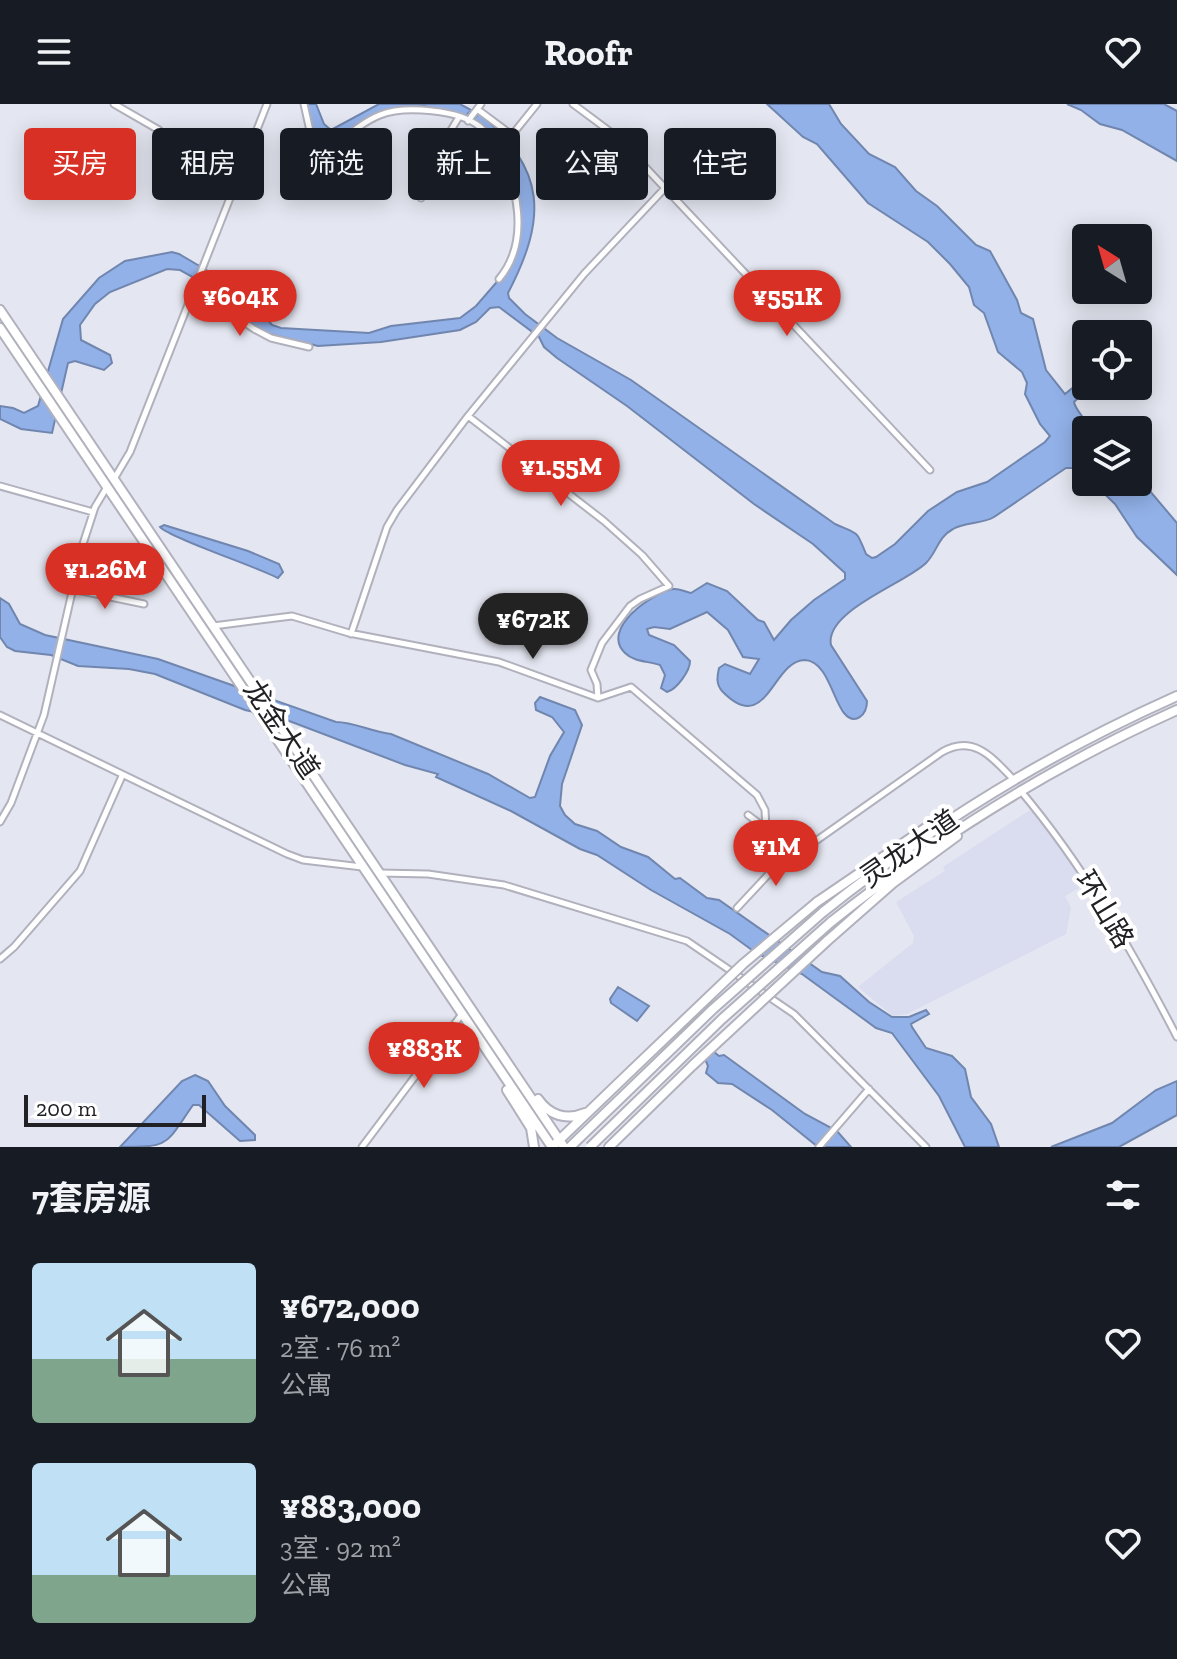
<!DOCTYPE html>
<html lang="zh">
<head>
<meta charset="utf-8">
<style>
	:root { --surface:#171b24; --page:#242831; --text:#f1f3f6; --muted:#9ea1a6; --accent:#d93025 }
	body { margin:0; font-family:"Zilla Slab","Noto Sans SC",serif; background:var(--page); color:var(--text); height:100vh; display:flex; flex-direction:column; font-size:30px; white-space:nowrap }
	* { box-sizing:border-box; margin:0 }
	p { font-size:26px; color:var(--muted) }
	.icon { flex:none; width:44px; height:44px; fill:none; stroke:currentColor; stroke-width:2; stroke-linecap:round; stroke-linejoin:round }
	.map { position:relative; height:1043px; overflow:hidden }
	.side { display:flex; flex-direction:column; background:var(--surface); flex:1 }
	.side>* { flex:none }
	.top-card { position:absolute; left:24px; top:24px; width:1130px; height:72px; display:flex; gap:16px }
	.needle { width:52px; rotate:323deg }
	.buttons { position:absolute; left:1072px; top:120px; display:grid; gap:16px }
	.buttons a { display:grid; place-items:center; width:80px; height:80px; border-radius:8px; background:var(--surface); box-shadow:0 4px 20px #0003; font-size:40px }
	.scale { position:absolute; left:24px; bottom:20px; width:182px; box-sizing:border-box; padding-left:8px; border:4px solid #212125; border-top:0; font-size:22px; line-height:28px; white-space:nowrap; color:#212125; -webkit-text-stroke:6px #fff; paint-order:stroke }
	.price { position:absolute; translate:-50% -68px; padding:0 18px; border-radius:28px; background:var(--accent); color:#fff; font-size:26px; line-height:52px; filter:drop-shadow(0 2px 4px #0008) }
	.price::after { content:''; position:absolute; left:50%; top:48px; width:24px; height:18px; margin-left:-12px; background:inherit; clip-path:polygon(0 0,100% 0,50% 100%) }
	.price.current { background:#222; color:#fff }
	ul { padding:0; list-style:none }
	li { display:flex; align-items:center; gap:24px; height:200px; padding:0 32px }
	li span { display:grid; place-items:center; flex:none; width:224px; height:160px; border-radius:8px; color:#555 }
	li>.icon { margin-inline-start:auto }
	span .icon { width:96px; height:96px; fill:#fffc; stroke-width:1 }
	li b { font-size:34px }
	h2 { display:flex; justify-content:space-between; align-items:center; height:96px; padding:0 32px; font-size:34px }
	.pill { padding:0 28px; border-radius:8px; background:var(--surface); box-shadow:0 4px 20px #0003; font-size:28px; line-height:72px }
	.pill.current { background:var(--accent); color:#fff }
	header { display:flex; justify-content:space-between; align-items:center; height:104px; padding:0 32px; background:var(--surface); font-size:36px; font-weight:800 }
	.map>svg:first-child { display:block }
	.built { fill:#dadcef }
	.water { fill:#92b1e8; stroke:#7086ae; stroke-width:2 }
	.lines { fill:none; stroke-linecap:round; stroke-linejoin:round }
	.minor-casing { stroke:#b0b1bc; stroke-width:9 }
	.primary-casing { stroke:#b0b1bc; stroke-width:12 }
	.minor { stroke:#fff; stroke-width:5 }
	.primary { stroke:#fff; stroke-width:8 }
	.primary-bridge-casing { stroke:#b0b1bc; stroke-width:12; stroke-linecap:butt }
	.primary-bridge { stroke:#fff; stroke-width:8 }
	.labels { text-anchor:middle; stroke-width:8; stroke-linejoin:round; paint-order:stroke }
	.street-label { font-size:28px; fill:#212125; stroke:#fff }
</style>
</head>
<body>
<header><svg class="icon" aria-label="menu" viewBox="0 0 24 24"><path d="M4 6h16M4 12h16M4 18h16"/></svg>Roofr<svg class="icon" aria-label="heart" viewBox="0 0 24 24"><path d="M12 20l-8-8c-3-5 5-10 8-4 3-6 11-1 8 4z"/></svg></header>
<div class="map">
<svg width="1177" height="1043" viewBox="0 0 1177 1043">
	<rect width="100%" height="100%" fill="#e4e6f1"/>
	<!-- built -->
	<path class="built" d="M1030,706l15,13 41,61 -21,12 6,12 -5,26 -159,80 -14,2 -35,-29 55,-44 1,-7 -18,-34 49,-31 -2,-4z"/>
	<!-- water -->
	<path class="water" d="M306,0h10l8,20 7,6 48,-26h81l11,6 -5,6 -42,-10 -41,5 -13,6 -35,25 -9,2 -12,-10z
		M767,0h62l12,20 28,30 26,13 21,24 21,15 39,39 14,6 27,49 4,13 12,6 13,51 19,24 21,-17v9h25l-30,9 -7,7c2,9 10,14 12,22 4,13 0,37 0,52l-8,-8h-12c-24,16 -48,33 -72,49 -11,7 -29,5 -41,12 -15,8 -16,23 -27,34 -20,20 -102,48 -95,82l36,56c0,14 -12,25 -23,12 -11,-13 -17,-52 -39,-53 -33,0 -38,78 -83,31 -6,-7 -5,-14 -3,-23l6,-4 25,10 9,-15 -16,-2 -15,-27 -21,-18 -37,17 -16,-2 -7,2 2,6 25,10 16,16c0,10 -13,28 -23,31l-6,-4 4,-13 -5,-10c-12,-4 -26,-3 -35,-12 -25,-24 27,-60 48,-64 6,-1 12,3 18,4l16,-10 20,8 31,29 6,2 10,18 17,-20 23,-20 31,-21v-6l-32,-29 -59,-40 -127,-98 -70,-48 -13,-11 -5,-10 -40,-30 -9,1 -14,14 -16,8 -79,12 -63,4 -56,-14 -62,-51 -20,-11 -13,-1 -57,23 -15,12 -15,21 1,15 29,15 2,8 -8,7 -29,-9 -7,2 -16,70 -31,-4 -21,-10v-13l13,2 11,5 14,-7 25,-87 36,-41 26,-17 47,-9 7,2 34,20 35,30 14,9 10,12 9,3 88,5 22,-7 69,-8 16,-12 33,-38 11,-55 -5,-29 -10,-26 -21,-30 -11,-8 6,-7c68,57 68,105 29,180l1,5 16,16 32,24 74,42 204,144c24,11 21,5 31,30l6,4 4,-1 19,-13 33,-33 29,-19 30,-10 58,-40 5,-6 -10,-12 -15,-30 2,-11 -5,-11 -24,-20 -14,-39 -10,-8 -5,-18 -19,-23 -22,-22 -60,-39 -51,-59 -14,-7z
		M1067,0h97l13,7v50l-55,-31 -22,-6 -19,-14z
		M1138,373l39,46v52l-40,-38 -22,-33 -23,-22h46z
		M164,421l84,26 31,13 4,8 -5,6c-21,-11 -110,-41 -118,-51z
		M0,494l9,6 11,20 25,11 113,24 178,63c18,0 36,10 55,12l97,40 42,24 5,-1 15,-41 14,-24 -12,-15 -16,-7 -1,-7 5,-6 35,13 7,15 -20,59 -2,22 5,9 10,9 22,7 24,16 27,10 27,22 5,-1 27,20 12,2 103,72 18,4 29,26 23,15h17l17,-7 3,4 -18,10 1,3 14,21 26,8 13,13 6,28 20,27 8,23h-34l-26,-51 -47,-63 -16,-5 -74,-54 -46,-21 -26,-19 -79,-44 -54,-35 -17,-6 -69,-38 -75,-34 2,-3 -33,-9 -121,-46 -39,-9 -90,-36 -26,-5 -51,-3 -27,-11 -36,-4 -8,-4 -7,-10z
		M618,883l31,19 -12,15 -26,-18 -1,-4z
		M713,947l6,5 5,-1 81,59 32,17 14,16h-33l-46,-37 -40,-26 -14,-1 -12,-10 2,-7 -3,-7z
		M195,971l13,6 17,25 30,29v5l-15,1 -41,-36h-6c-28,40 -22,42 -73,42l62,-66z
		M1177,977v34l-58,32h-68l61,-24 44,-33z"/>
	<g class="lines">
		<!-- minor casing -->
		<g class="minor-casing">
			<path id="minor" d="M114,0l45,26
				M304,0l8,36 18,10c15,-12 32,-28 50,-35 25,-10 80,-5 100,12 6,5 10,13 15,20 24,37 35,95 4,132
				M573,0l43,32 314,334
				M477,5l35,26 25,-31
				M468,17l13,-17
				M421,94l21,-44 6,-19 11,-18
				M196,178l36,26 10,13 12,8 17,9 38,9
				M468,312l136,105 38,34 27,31 -29,13 -10,7 -28,37 -11,27 6,14 1,14
				M114,375l16,-27 137,-348
				M0,382l93,26
				M72,485l72,15
				M213,522l79,-10 57,17 150,29 99,36 33,-11 126,108 8,15 1,19
				M351,530l36,-107 10,-17 71,-94 116,-142 81,-86
				M0,611l287,139 16,6 59,7
				M1020,686c63,75 112,160 157,247
				M748,711l42,32 13,3 139,-98c31,-18 50,5 71,27
				M0,718l11,-19 33,-88 39,-171 12,-37 12,-20
				M380,769l48,1 76,11 183,56 107,73 132,133
				M737,804l56,-60
				M0,855l14,-12 66,-76 42,-95
				M362,1043l100,-133
				M819,1043l50,-58"/>
		</g>
		<!-- primary casing -->
		<g class="primary-casing">
			<path id="primary" d="M0,206l564,837
				M0,224c184,273 368,546 552,819l80,-77
				M817,798l110,-75
				M823,808c109,-87 226,-159 354,-216
				M831,818c107,-85 221,-156 346,-212
				M827,837l66,-58 64,-47
				M507,986l24,38 3,19
				M538,995c11,16 28,22 47,14
				M609,1043l84,-82"/>
		</g>
		<!-- minor -->
		<use href="#minor" class="minor"/>
		<!-- primary -->
		<use href="#primary" class="primary"/>
		<!-- primary-bridge casing -->
		<g class="primary-bridge-casing">
			<path id="primary-bridge" d="M693,961l134,-124
				M632,966l111,-106 74,-62
				M570,1043l143,-138 110,-97
				M590,1043l132,-128 109,-97"/>
		</g>
		<!-- primary-bridge -->
		<use href="#primary-bridge" class="primary-bridge"/>
	</g>
	<g class="labels">
		<!-- street labels -->
		<g class="street-label">
			<text transform="translate(282 625) rotate(56)" y="10">龙金大道</text>
			<text transform="translate(909 744) rotate(-35)" y="10">灵龙大道</text>
			<text transform="translate(1105 805) rotate(59)" y="10">环山路</text>
		</g>
	</g>
</svg>
<div class="buttons">
<a><svg class="needle" viewBox="-14 -14 28 28"><path d="M0-13l5 13h-10z" fill="#e53935"/><path d="M0 13l5-13h-10z" fill="#9ea1a6"/></svg></a>
<a><svg class="icon" aria-label="locate" viewBox="0 0 24 24"><circle cx="12" cy="12" r="6"/><path d="M12 2v4M12 18v4M2 12h4M18 12h4"/></svg></a>
<a><svg class="icon" aria-label="layers" viewBox="0 0 24 24"><path d="M12 4l9 5-9 5-9-5zM3 14l9 5 9-5"/></svg></a>
</div>
<div class="scale">200 m</div>
<b class="price" style="left:240px;top:234px">¥604K</b>
<b class="price" style="left:787px;top:234px">¥551K</b>
<b class="price" style="left:561px;top:404px">¥1.55M</b>
<b class="price" style="left:105px;top:507px">¥1.26M</b>
<b class="price current" style="left:533px;top:557px">¥672K</b>
<b class="price" style="left:776px;top:784px">¥1M</b>
<b class="price" style="left:424px;top:986px">¥883K</b>
<div class="top-card">
<a class="pill current">买房</a>
<a class="pill">租房</a>
<a class="pill">筛选</a>
<a class="pill">新上</a>
<a class="pill">公寓</a>
<a class="pill">住宅</a>
</div>
</div>
<section class="side">
<h2>7套房源<svg class="icon" aria-label="filters" viewBox="0 0 24 24"><path d="M4 7h16M4 17h16"/><circle cx="9" cy="7" r="2"/><circle cx="15" cy="17" r="2"/></svg></h2>
<ul>
<li><span style="background:linear-gradient(#bfe0f5 60%,#7fa58c 0)"><svg class="icon" aria-label="home" viewBox="0 0 24 24"><path d="M3 11l9-7 9 7M6 9v11h12V9"/></svg></span><div><b>¥672,000</b><p>2室 · 76 m²</p><p>公寓</p></div><svg class="icon" aria-label="heart" viewBox="0 0 24 24"><path d="M12 20l-8-8c-3-5 5-10 8-4 3-6 11-1 8 4z"/></svg></li>
<li><span style="background:linear-gradient(#bfe0f5 70%,#7fa58c 0)"><svg class="icon" aria-label="home" viewBox="0 0 24 24"><path d="M3 11l9-7 9 7M6 9v11h12V9"/></svg></span><div><b>¥883,000</b><p>3室 · 92 m²</p><p>公寓</p></div><svg class="icon" aria-label="heart" viewBox="0 0 24 24"><path d="M12 20l-8-8c-3-5 5-10 8-4 3-6 11-1 8 4z"/></svg></li>
</ul>
</section>
</body>
</html>
